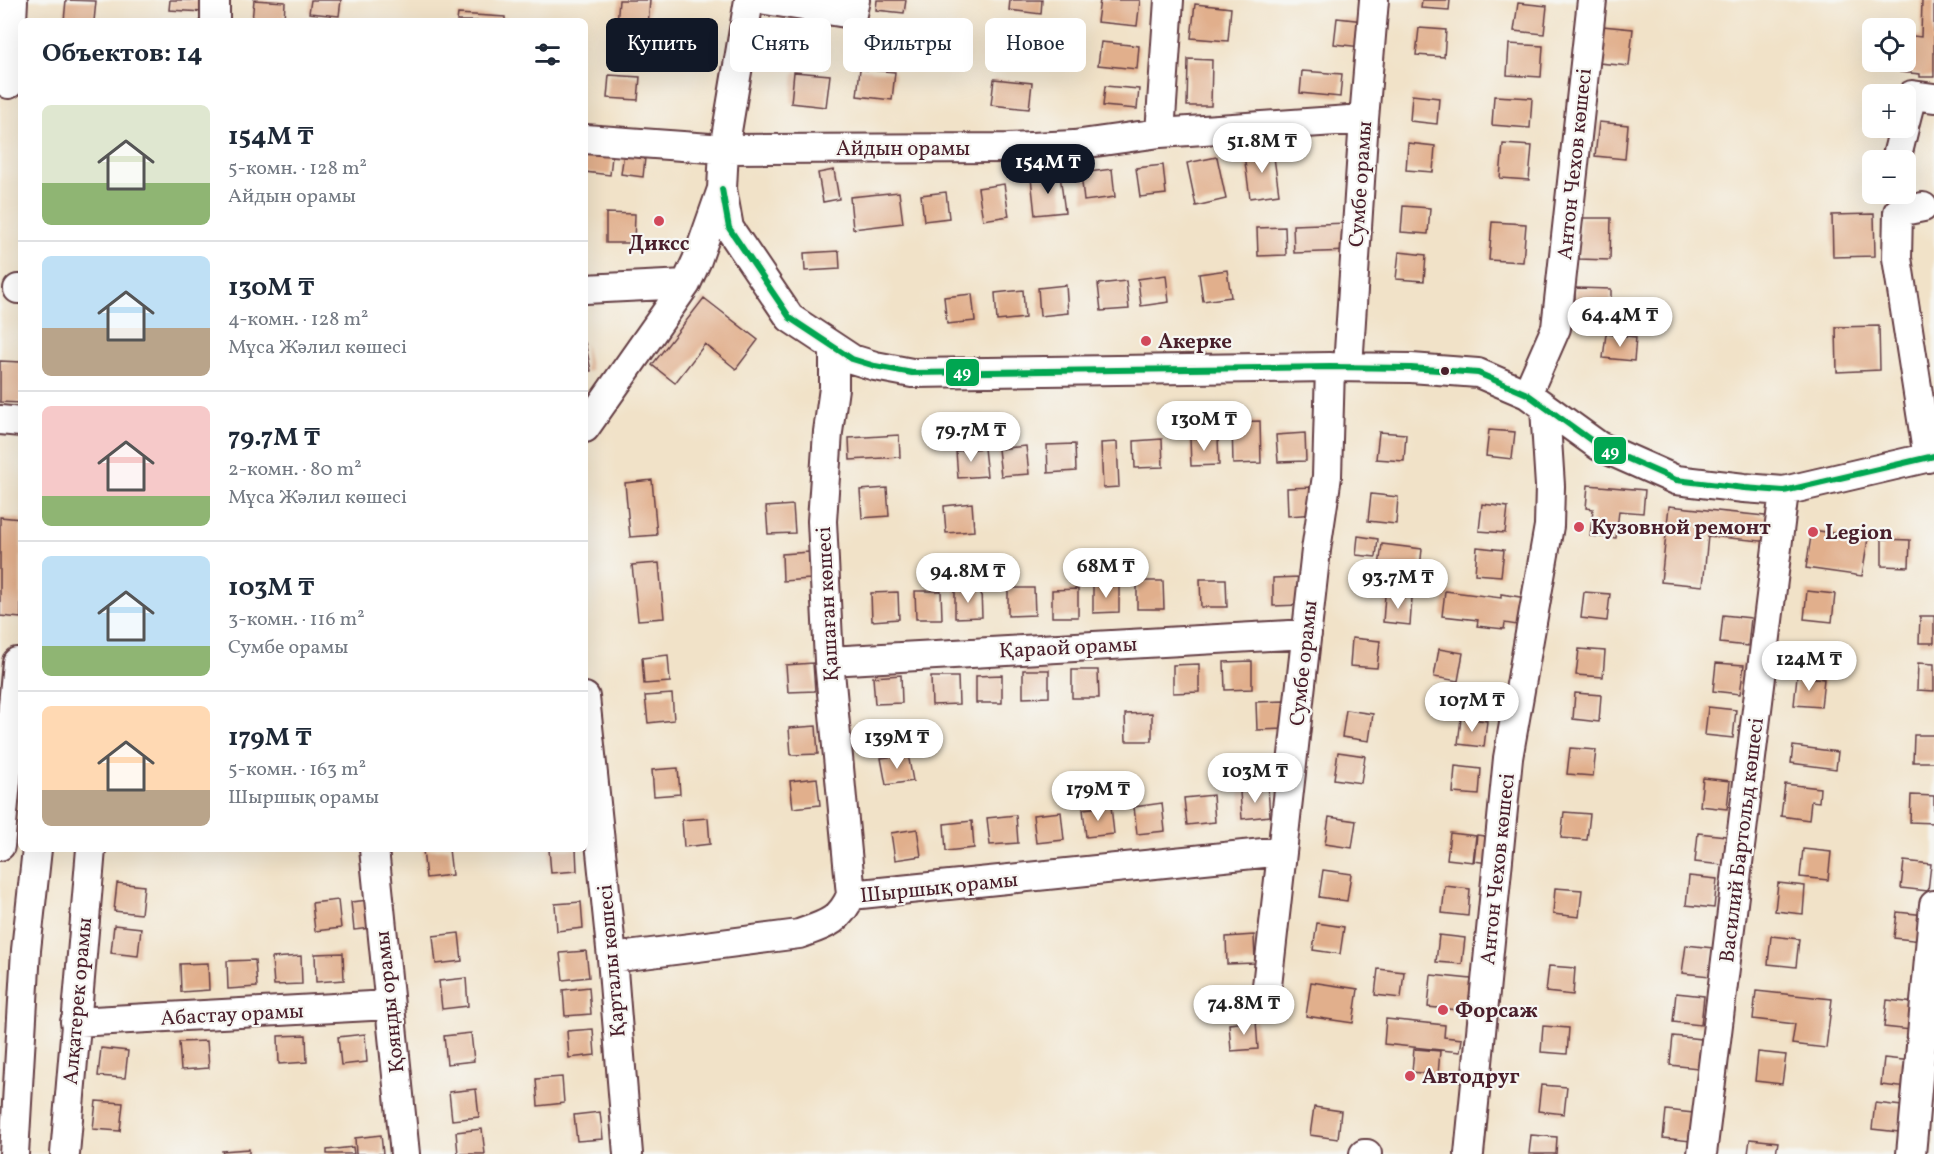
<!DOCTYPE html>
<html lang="ru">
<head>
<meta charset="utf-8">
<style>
	:root { --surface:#fff; --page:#f6f6f7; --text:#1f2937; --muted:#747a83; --line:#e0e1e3; --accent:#111827 }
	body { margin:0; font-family:Vollkorn,serif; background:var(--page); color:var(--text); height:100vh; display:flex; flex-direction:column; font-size:22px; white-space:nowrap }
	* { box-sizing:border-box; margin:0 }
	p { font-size:20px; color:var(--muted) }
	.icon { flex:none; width:33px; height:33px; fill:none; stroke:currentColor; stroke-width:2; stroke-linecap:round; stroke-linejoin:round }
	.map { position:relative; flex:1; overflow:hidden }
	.drawer { position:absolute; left:18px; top:18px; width:570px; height:834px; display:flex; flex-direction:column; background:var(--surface); border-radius:9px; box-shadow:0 6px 24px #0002 }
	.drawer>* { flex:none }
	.banner { position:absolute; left:606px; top:18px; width:570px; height:54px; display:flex; gap:12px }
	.fabs { position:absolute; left:1862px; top:18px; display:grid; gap:12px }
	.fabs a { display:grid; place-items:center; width:54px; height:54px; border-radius:9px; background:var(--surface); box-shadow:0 6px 24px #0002; font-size:30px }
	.price { position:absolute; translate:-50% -51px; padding:0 14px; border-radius:21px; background:#fff; color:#222; font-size:20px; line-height:39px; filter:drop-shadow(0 2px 3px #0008) }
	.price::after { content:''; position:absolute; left:50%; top:36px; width:18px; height:14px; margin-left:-9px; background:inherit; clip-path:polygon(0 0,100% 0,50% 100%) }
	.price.current { background:var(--accent); color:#fff }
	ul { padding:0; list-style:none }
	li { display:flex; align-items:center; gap:18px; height:150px; padding:0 24px }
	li+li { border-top:2px solid var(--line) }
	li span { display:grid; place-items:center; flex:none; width:168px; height:120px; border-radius:9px; color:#555 }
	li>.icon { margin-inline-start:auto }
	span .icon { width:72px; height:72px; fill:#fffc; stroke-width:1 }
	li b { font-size:26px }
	h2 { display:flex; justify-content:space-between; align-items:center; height:72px; padding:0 24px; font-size:26px }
	.tag { padding:0 21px; border-radius:9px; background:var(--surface); box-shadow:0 6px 24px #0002; font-size:21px; line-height:54px }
	.tag.current { background:var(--accent); color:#fff }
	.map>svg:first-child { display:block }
	.building { fill:#e1af8c }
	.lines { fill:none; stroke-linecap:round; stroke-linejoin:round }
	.minor-casing { stroke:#633c43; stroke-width:32 }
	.minor { stroke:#fff; stroke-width:28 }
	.bus-1-casing { stroke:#f6f6f2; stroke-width:10 }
	.bus-1 { stroke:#00a651; stroke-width:6 }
	.poi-dot { fill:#d1495b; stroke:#f6f6f2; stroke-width:2 }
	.bus-dot { fill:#4a1f2b; stroke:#f6f6f2; stroke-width:2 }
	.labels { text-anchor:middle; stroke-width:4.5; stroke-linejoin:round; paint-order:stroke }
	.street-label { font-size:21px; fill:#4a1f2b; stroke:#f6f6f2 }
	.poi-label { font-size:21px; font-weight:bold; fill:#4a1f2b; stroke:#f6f6f2; text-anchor:start }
	.line-badge { stroke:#f6f6f2; stroke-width:2 }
	.badge-label { font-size:16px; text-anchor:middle; font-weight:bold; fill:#fff }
</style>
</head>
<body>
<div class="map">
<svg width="1934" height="1154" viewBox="0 0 1934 1154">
	<rect width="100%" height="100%" fill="#f6f6f2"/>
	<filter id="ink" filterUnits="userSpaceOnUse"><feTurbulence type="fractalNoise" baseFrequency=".0167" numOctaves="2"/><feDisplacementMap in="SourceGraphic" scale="12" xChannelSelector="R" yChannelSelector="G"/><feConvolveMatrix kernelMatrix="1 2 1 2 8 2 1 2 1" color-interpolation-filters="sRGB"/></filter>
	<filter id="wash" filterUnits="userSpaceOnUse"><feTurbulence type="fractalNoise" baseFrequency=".008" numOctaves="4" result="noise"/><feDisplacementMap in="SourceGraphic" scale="24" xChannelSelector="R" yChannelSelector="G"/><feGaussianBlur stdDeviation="1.35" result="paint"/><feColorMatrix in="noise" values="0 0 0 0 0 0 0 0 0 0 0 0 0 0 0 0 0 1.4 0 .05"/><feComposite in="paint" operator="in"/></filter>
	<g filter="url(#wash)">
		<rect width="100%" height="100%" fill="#f1e2c8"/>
		<g id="blocks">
			<!-- building -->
			<path class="building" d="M66,0l30,1 -2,20h-30z
				M170,0h35l-1,12 -35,-2z
				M254,0l31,2 -1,19h-32z
				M311,0h30l-2,16 -30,-3z
				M619,0h31l-2,26 -31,-2z
				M877,0h29l-2,13 -28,-3z
				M1010,0h32l-1,14 -32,-4z
				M1100,0h40l-3,26 -40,-4z
				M1422,0h28l-1,10 -28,-2z
				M1922,0h12v77h-14v-3l-20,-2 1,-10h4v-27l16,2z
				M1518,3l29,3 -3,28 -30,-3z
				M1195,4l36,4 -3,33 -37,-3z
				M458,14l47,3v4h-48z
				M1337,18l27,3 -2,26 -28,-3z
				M871,22l27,3 -3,27 -27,-2z
				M1602,26l31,3 -4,37 -30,-3z
				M1006,28l34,4 -2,21 -35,-3z
				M1419,28l27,2 -2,27 -28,-2z
				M1101,42l38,4 -2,23 -39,-4z
				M1509,44l34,2 -2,31 -34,-2z
				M1188,59l24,1 -1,46h-24z
				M860,69l35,3 -3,28 -35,-4z
				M1302,71l40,3 -2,23 -40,-4z
				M794,72l36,3 -4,32 -35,-4z
				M609,75l31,2 -2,23 -31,-2z
				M994,79l38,4 -3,26 -38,-4z
				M1105,86l34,3 -2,20 -34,-3z
				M1412,95l27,3 -2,26 -27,-3z
				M1494,96l38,2 -2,30 -38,-3z
				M1599,122l29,3 -3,34 -30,-3z
				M1408,143l27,3 -2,26 -27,-2z
				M585,144l28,3 -3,28 -25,-3z
				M1503,144l29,2 -3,34 -29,-2z
				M625,146l21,2 -3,29 -22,-3z
				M1273,150l6,44 -29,4 -6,-43z
				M1217,157l9,42 -30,7 -9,-43z
				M1163,165l3,29 -26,3 -4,-29z
				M1112,169l3,28 -31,4 -3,-28z
				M834,170l5,29 -16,3 -5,-29z
				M1060,175l5,37 -30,3 -4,-37z
				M1004,184l5,32 -26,4 -5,-32z
				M899,192l4,31 -50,6 -3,-32z
				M946,192l3,26 -25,3 -3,-26z
				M1403,206l27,2 -2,26 -27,-2z
				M606,213l29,1 -1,29h-28z
				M1874,214l1,42 -42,1 -1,-42z
				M1580,218h31l-1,42 -31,-1z
				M1492,222l34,2 -3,38 -34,-2z
				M1348,223l1,28 -55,2 -1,-28z
				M1285,227l1,28 -28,1 -1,-28z
				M839,251l1,18 -35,2 -1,-18z
				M1399,252l27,3 -2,26 -28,-2z
				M1227,270l4,27 -28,4 -4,-27z
				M1166,275l3,27 -28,4 -3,-27z
				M1126,281l3,28 -28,2 -3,-27z
				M1066,285l2,28 -28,3 -2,-28z
				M1575,288l36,1v23l-36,-1z
				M1023,290l2,28 -28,3 -2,-28z
				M972,294l3,27 -28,3 -3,-27z
				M704,298l54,42 -22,29 -31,-25 -30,39 -23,-18z
				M1879,326l1,44 -43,2 -1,-45z
				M1606,334l30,3 -2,24 -31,-3z
				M585,342l6,29 -6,1z
				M0,361l21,1v41l-21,-1z
				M1260,421l1,42 -28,1 -1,-42z
				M1489,430l26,2 -3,27 -26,-3z
				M1379,432l27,2 -2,27 -28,-2z
				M1305,433l1,28 -28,1 -2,-27z
				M899,435l1,22 -50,3 -1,-22z
				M1218,437l1,28 -28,1 -1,-28z
				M1162,439l1,28 -28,1 -1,-27z
				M1117,442l2,45 -16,1 -2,-45z
				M1075,444l1,27 -28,2 -1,-28z
				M1026,446l3,28 -28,2 -3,-27z
				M984,448l3,28 -29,2 -2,-27z
				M652,480l5,55 -27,2 -5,-54z
				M1588,485l57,5 -2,23 -24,-2 -3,27 -26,-2 3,-27 -7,-1z
				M1315,487l1,27 -28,2 -1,-28z
				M887,488l2,28 -27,2 -2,-28z
				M1371,494l27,3 -2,27 -28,-3z
				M972,503l2,28 -28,2 -2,-27z
				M1482,504l26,3 -3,26 -26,-2z
				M793,505l2,28 -27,1 -2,-27z
				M1669,506l105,11 -2,25 -64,-6 -5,50 -42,-4z
				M0,517l21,2v99l-21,-2z
				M1812,530l56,8 -6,38 -56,-8z
				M1358,536l20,3 -2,18 -20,-2z
				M1882,539l28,1 -1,27 -27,-1z
				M1382,544l40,5 -4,38 -41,-5z
				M1477,547l27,3 -3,26 -26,-2z
				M809,552l1,27 -27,2 -1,-27z
				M659,563l5,55 -26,2 -6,-55z
				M1299,577l1,28 -27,1v-28z
				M1200,579h26l1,28h-26z
				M1137,581h26l1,28h-27z
				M1119,584v28l-26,1v-28z
				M1008,588h26l1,27 -27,1z
				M1078,589v28h-26v-27z
				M955,590h26l1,27 -27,1z
				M915,591h26l1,28h-26z
				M1445,591l56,7v-4l25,4 -3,28 -18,-3 -1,6 -27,-3 1,-6 -36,-4z
				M1807,591l28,3 -3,28 -28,-3z
				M898,592l1,27 -27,2 -1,-28z
				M1584,592l26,2 -3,27 -26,-3z
				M1385,595l27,3 -2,27 -27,-3z
				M1723,615l28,3 -3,28 -28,-3z
				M1920,616h14v27h-15z
				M1352,638l28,3 -3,27 -27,-2z
				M1439,649l24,4 -5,28 -24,-4z
				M1579,649l26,2 -2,26 -27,-2z
				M668,655l2,27 -26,2 -2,-26z
				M1252,661v28l-27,1 -1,-28z
				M813,663l2,28 -27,1 -2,-27z
				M1716,663l28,2 -4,29 -27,-3z
				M1918,663l16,1v27l-17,-1z
				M1199,664v28l-26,1v-28z
				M1023,670h26v27l-26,1z
				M1072,670h26l1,28h-27z
				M901,675l1,28 -27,1 -2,-27z
				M1002,675v28h-26v-27z
				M1797,676l27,3 -3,28 -27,-2z
				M931,677h27l1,27 -27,1z
				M1575,693l26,2 -2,27 -26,-3z
				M672,694l2,26 -26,3 -3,-27z
				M1284,701l1,28 -28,1 -1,-28z
				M1708,707l28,3 -3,28 -28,-3z
				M1346,710l27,4 -4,27 -27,-4z
				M1152,713v28h-26l-1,-27z
				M1461,718l26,3 -3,26 -26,-3z
				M816,726l2,28 -27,1 -2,-27z
				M1914,735h20v27h-21z
				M1793,746l45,6 -2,17 -45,-6z
				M1570,748l26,2 -3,26 -26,-2z
				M1338,752l27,4 -4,27 -27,-4z
				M908,754l5,27 -27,4 -5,-27z
				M1455,766l26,3 -2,26 -26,-2z
				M678,768l2,26 -26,2 -2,-26z
				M817,778l3,27 -27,3 -3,-27z
				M1703,778l27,3 -3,28 -27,-3z
				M1785,784l35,4 -1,14 -8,-1 -2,19 -28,-4z
				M1268,788l2,28 -28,3 -2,-27z
				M1213,795l2,27 -28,3 -3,-27z
				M1911,795l23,1v27l-24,-1z
				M1162,803l3,28 -28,3 -3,-27z
				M1111,806l3,28 -28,3 -3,-28z
				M1061,812l3,28 -28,3 -3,-28z
				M1564,812l26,2 -3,26 -26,-2z
				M1016,815l2,28 -28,2 -3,-27z
				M1329,817l27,4 -4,27 -27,-4z
				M708,818l2,26 -26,3 -2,-27z
				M972,821l2,27 -28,3 -2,-27z
				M917,829l4,27 -26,4 -4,-27z
				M1450,833l26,3 -3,26 -26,-3z
				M1698,833l28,3 -3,29 -28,-3z
				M1477,835l14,2 -3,26 -14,-2z
				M449,849l3,26 -26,3 -3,-28z
				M549,849h27l1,22 -26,2z
				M1803,849l28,3 -3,28 -28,-3z
				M1904,861l27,3 -3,27 -27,-3z
				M1323,870l28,4 -4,27 -28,-4z
				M1689,876l28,3 -3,29 -28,-3z
				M117,883l27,3 -3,28 -27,-3z
				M1778,883l27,3 -2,28 -28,-3z
				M1445,886l25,3 -2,27 -26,-3z
				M1555,888l27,2 -3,27 -26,-3z
				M378,899l3,28 -27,3 -3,-28z
				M338,900l3,28 -26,3 -3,-28z
				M581,902l2,26 -26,3 -2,-27z
				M1897,912l28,3 -3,26 -28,-3z
				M1317,923l27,4 -4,27 -27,-4z
				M114,925l27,3 -3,28 -27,-3z
				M459,933l3,28 -26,3 -3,-28z
				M1254,935l1,28 -28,1 -1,-27z
				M1439,935l26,3 -3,26 -26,-2z
				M1771,936l28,3 -3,28 -28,-3z
				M1686,945l27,3 -3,28 -28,-3z
				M586,951l3,26 -26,3 -3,-27z
				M343,953l1,27 -28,2 -1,-28z
				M301,956l1,28 -28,1 -2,-27z
				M255,960l2,27 -29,2 -1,-28z
				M208,963l1,27 -28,2 -1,-28z
				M1549,966l26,2 -2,27 -27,-3z
				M1378,969l26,3 -3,26 -26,-3z
				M1431,975l40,4 -3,32 -40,-4z
				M466,978l2,28 -26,3 -3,-28z
				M1311,982l47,7 -5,34 -47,-7z
				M589,987l2,27 -26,2 -2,-26z
				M1756,991l76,8 -6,49 -34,-4 3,-20 -42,-5z
				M1676,993l28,3 -3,29 -28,-3z
				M1887,1000l28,3 -4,27 -27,-3z
				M1386,1019l59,6 -1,12 18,2 -2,13 -76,-8z
				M1256,1021l2,28 -27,2 -2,-27z
				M1543,1026l26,2 -2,26 -26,-2z
				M593,1029l2,26 -26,3 -2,-27z
				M471,1033l3,28 -27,3 -3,-28z
				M365,1034l2,28 -26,3 -3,-28z
				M306,1035l1,27 -28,2 -1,-28z
				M1673,1036l28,3 -3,29 -28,-3z
				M207,1041l2,27 -28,2 -2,-28z
				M101,1048l27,3 -3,27 -27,-2z
				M1414,1049l26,2 -2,24 -26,-3z
				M1758,1052l28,3 -4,29 -27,-3z
				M1884,1058l28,3 -3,27 -28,-3z
				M562,1077l2,26 -26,3 -2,-27z
				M1541,1085l26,2 -3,27 -26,-3z
				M476,1089l3,28 -27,3 -3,-28z
				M96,1101l27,2 -3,28 -27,-2z
				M1875,1103l27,3 -3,26 -27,-3z
				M1314,1107l27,4 -3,28 -28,-4z
				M1666,1110l27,3 -2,28 -28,-3z
				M600,1112l3,27 -26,2 -3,-26z
				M482,1129l3,25h-27l-2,-22z
				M381,1135l2,19h-27l-1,-16z
				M1531,1135l26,2 -1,17h-27z
				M1750,1139l28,3 -2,12h-28z
				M353,1147l1,7h-27v-4z
				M249,1149v5h-26l-1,-3z"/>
		</g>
	</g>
	<g filter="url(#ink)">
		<use href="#blocks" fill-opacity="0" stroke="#633c43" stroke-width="1.5"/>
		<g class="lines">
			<!-- minor casing -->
			<g class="minor-casing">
				<path id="minor" d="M766,0l86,14 3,-14
					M215,21v-21
					M9,84l4,-84
					M1905,122l7,-27 22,3
					M1160,133l9,-133
					M585,139l139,10 284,-1 66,-3 86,-12 204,-14
					M1896,160l8,-32
					M722,189l7,39 61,90 62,41 23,7 37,7 418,-6 81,1 67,5 49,21 72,52 77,34 68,8 40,3 150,-35
					M1923,207l-25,5 -1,46 31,200
					M18,289h3
					M585,289l101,-5
					M834,349v39l-6,44 -6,89 7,140 22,234
					M1348,367l16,-248 10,-119
					M1527,394l29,-66 36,-328
					M0,420l21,2
					M585,428l101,-144 11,-24 25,-71 2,-40 25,-149
					M829,661l478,-27
					M585,697l27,261 16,196
					M0,846l17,-184
					M374,849l31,305
					M612,958l187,-24c25,-9 41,-12 52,-39l431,-44
					M1266,995l50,-445 11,-74 3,-109
					M75,1022l314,-17
					M14,1154l12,-204 11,-101
					M65,1154l26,-305
					M1364,1154h3
					M1469,1154l39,-396 41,-232 1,-40 -5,-78
					M1702,1154l82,-663
					M1911,1154l23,-249"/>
			</g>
			<!-- minor -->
			<use href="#minor" class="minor"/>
			<!-- bus-1 casing -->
			<g class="bus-1-casing">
				<path id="bus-1" d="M722,189l7,39 61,90 62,41 23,7 37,7 418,-6 81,1 67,5 49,21 72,52 77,34 68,8 40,3 150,-35"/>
			</g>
			<!-- bus-1 -->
			<use href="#bus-1" class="bus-1"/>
		</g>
	</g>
	<!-- markers -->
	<g class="poi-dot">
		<circle cx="659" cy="221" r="6"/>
		<circle cx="1146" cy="341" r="6"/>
		<circle cx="1579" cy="527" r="6"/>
		<circle cx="1813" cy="532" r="6"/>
		<circle cx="1443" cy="1010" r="6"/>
		<circle cx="1410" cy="1076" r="6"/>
	</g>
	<circle class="bus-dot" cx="1445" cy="371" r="5"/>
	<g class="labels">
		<!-- street labels -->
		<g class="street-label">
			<text x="903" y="155">Айдын орамы</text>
			<text transform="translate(1574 164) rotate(-84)" y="7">Антон Чехов көшесі</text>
			<text transform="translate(1360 184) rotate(-86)" y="7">Сумбе орамы</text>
			<text transform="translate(827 604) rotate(-93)" y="7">Қашаған көшесі</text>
			<text transform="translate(1068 647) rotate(-3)" y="7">Қараой орамы</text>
			<text transform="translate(1303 663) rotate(-84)" y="7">Сумбе орамы</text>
			<text transform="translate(1741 840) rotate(-83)" y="7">Василий Бартольд көшесі</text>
			<text transform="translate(1497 869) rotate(-84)" y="7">Антон Чехов көшесі</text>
			<text transform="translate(939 887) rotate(-6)" y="7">Шыршық орамы</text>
			<text transform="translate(611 961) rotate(-95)" y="7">Қарталы көшесі</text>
			<text transform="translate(77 1001) rotate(-85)" y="7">Алқатерек орамы</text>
			<text transform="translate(389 1002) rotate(-96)" y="7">Қоянды орамы</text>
			<text transform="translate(232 1014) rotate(-3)" y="7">Абастау орамы</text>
		</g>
		<!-- poi labels -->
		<g class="poi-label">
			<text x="659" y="250" text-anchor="middle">Диксс</text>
			<text x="1158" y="348">Акерке</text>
			<text x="1591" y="534">Кузовной ремонт</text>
			<text x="1825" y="539">Legion</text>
			<text x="1455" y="1017">Форсаж</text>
			<text x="1422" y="1083">Автодруг</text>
		</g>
	</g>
	<g class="line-badge">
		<rect x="945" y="358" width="35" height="29" rx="6" fill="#00a651"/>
		<rect x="1593" y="436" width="34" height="29" rx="6" fill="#00a651"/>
	</g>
	<g class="badge-label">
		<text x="962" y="378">49</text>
		<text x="1610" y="457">49</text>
	</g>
</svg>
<div class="fabs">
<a><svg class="icon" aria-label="locate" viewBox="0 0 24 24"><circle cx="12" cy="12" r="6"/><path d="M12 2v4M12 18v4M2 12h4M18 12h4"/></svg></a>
<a>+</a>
<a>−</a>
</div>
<b class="price" style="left:1262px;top:174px">51.8M ₸</b>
<b class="price current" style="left:1048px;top:195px">154M ₸</b>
<b class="price" style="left:1620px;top:348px">64.4M ₸</b>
<b class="price" style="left:1204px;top:452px">130M ₸</b>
<b class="price" style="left:971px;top:463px">79.7M ₸</b>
<b class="price" style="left:1106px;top:599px">68M ₸</b>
<b class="price" style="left:968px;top:604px">94.8M ₸</b>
<b class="price" style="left:1398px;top:610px">93.7M ₸</b>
<b class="price" style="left:1809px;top:692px">124M ₸</b>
<b class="price" style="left:1472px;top:733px">107M ₸</b>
<b class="price" style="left:897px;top:770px">139M ₸</b>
<b class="price" style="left:1255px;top:804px">103M ₸</b>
<b class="price" style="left:1098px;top:822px">179M ₸</b>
<b class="price" style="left:1244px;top:1036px">74.8M ₸</b>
<div class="banner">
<a class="tag current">Купить</a>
<a class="tag">Снять</a>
<a class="tag">Фильтры</a>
<a class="tag">Новое</a>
</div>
<section class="drawer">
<h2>Объектов: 14<svg class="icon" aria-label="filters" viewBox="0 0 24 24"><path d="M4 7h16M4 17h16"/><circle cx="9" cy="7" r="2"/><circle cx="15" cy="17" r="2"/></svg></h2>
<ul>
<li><span style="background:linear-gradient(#dfe7d0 65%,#8fb573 0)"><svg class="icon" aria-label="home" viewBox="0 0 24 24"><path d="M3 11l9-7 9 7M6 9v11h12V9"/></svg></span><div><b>154M ₸</b><p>5-комн. · 128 m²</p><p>Айдын орамы</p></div></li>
<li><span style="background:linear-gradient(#bfe0f5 60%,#b9a48a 0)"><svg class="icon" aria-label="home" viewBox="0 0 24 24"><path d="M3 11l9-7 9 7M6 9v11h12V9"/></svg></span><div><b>130M ₸</b><p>4-комн. · 128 m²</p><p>Мұса Жәлил көшесі</p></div></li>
<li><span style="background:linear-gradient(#f6c9c9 75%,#8fb573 0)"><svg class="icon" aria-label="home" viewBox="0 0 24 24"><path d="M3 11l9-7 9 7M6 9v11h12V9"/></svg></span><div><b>79.7M ₸</b><p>2-комн. · 80 m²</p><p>Мұса Жәлил көшесі</p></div></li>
<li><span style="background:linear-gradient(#bfe0f5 75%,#8fb573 0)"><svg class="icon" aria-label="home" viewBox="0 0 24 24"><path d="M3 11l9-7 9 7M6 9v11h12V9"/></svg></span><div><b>103M ₸</b><p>3-комн. · 116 m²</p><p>Сумбе орамы</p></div></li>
<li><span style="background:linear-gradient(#ffd9b3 70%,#b9a48a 0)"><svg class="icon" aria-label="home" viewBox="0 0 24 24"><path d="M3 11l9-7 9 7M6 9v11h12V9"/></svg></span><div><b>179M ₸</b><p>5-комн. · 163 m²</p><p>Шыршық орамы</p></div></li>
</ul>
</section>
</div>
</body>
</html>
